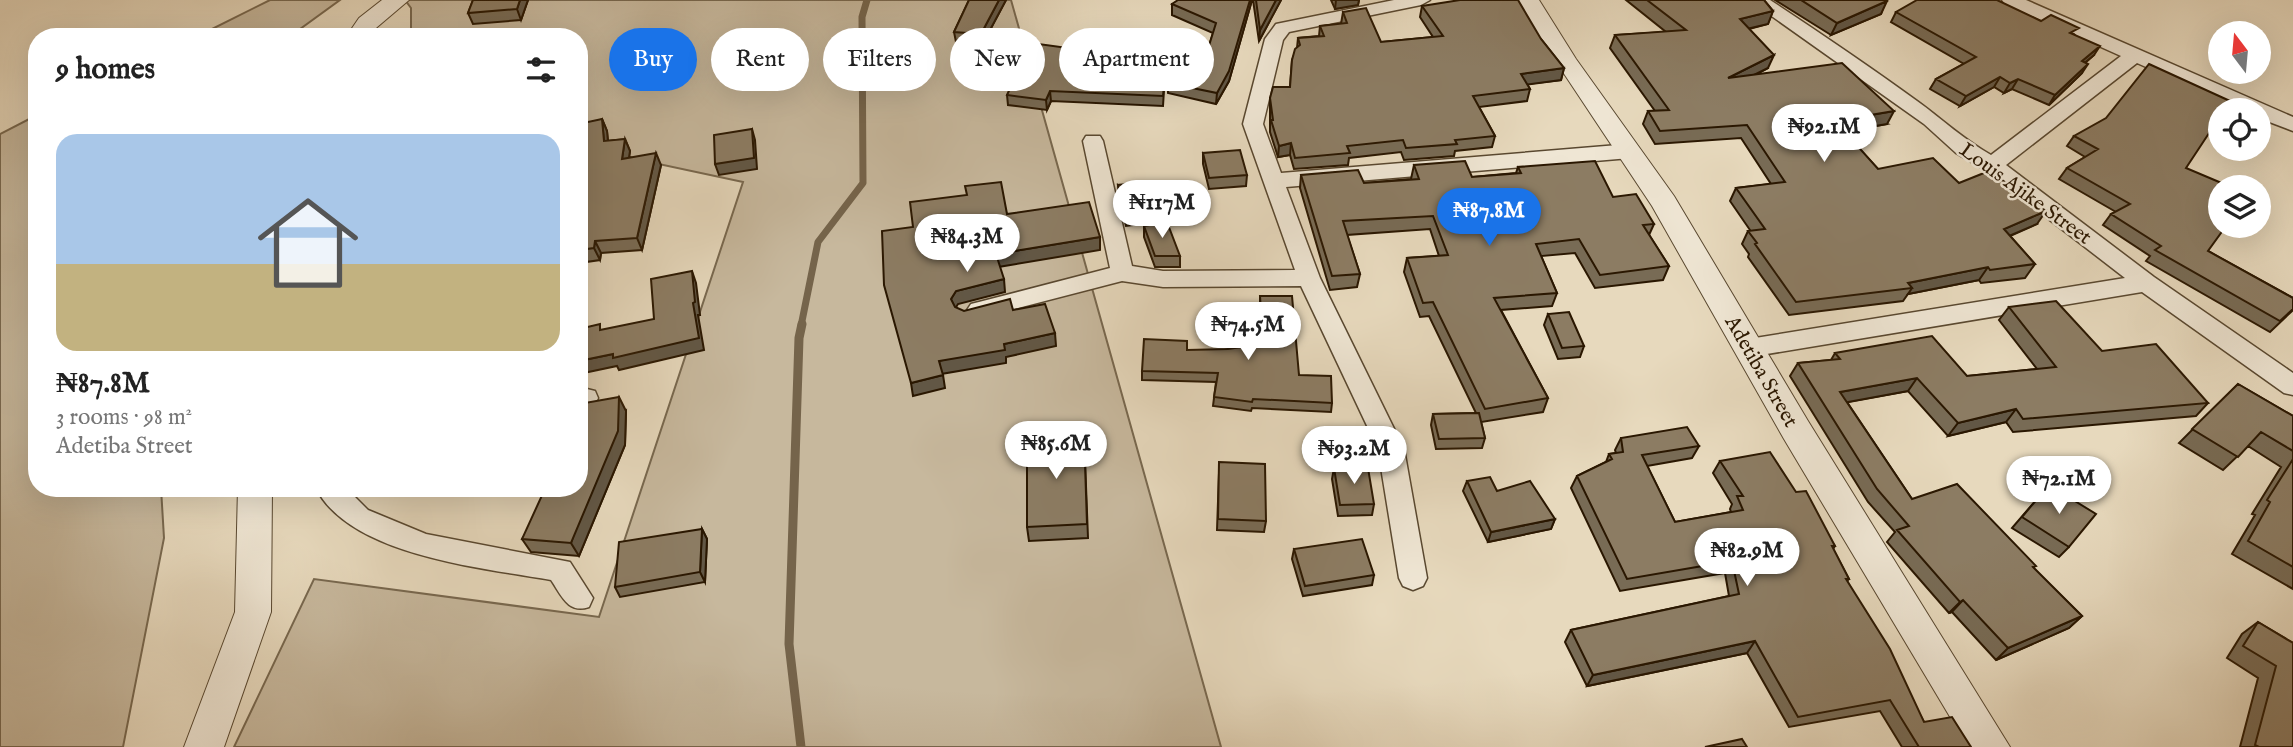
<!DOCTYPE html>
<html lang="en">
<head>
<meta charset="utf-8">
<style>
	:root { --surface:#fff; --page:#f2f2f2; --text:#222; --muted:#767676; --accent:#1a73e8 }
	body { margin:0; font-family:"IM FELL English",serif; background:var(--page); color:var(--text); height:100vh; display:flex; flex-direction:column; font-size:26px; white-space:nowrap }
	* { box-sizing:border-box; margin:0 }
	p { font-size:23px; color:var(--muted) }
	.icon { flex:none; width:38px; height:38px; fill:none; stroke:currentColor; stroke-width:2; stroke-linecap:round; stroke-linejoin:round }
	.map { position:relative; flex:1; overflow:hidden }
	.side { position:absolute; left:28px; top:28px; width:560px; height:469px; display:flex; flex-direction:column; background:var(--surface); border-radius:28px; box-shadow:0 7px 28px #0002 }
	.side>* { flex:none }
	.top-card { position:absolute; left:609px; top:28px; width:665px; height:63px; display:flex; gap:14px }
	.needle { width:46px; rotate:344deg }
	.buttons { position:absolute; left:2208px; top:21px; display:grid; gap:14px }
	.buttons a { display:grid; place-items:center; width:63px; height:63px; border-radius:50%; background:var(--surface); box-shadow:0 7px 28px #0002; font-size:35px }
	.price { position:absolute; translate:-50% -60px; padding:0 16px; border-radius:24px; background:#fff; color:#222; font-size:23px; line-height:46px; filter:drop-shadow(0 2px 4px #0008) }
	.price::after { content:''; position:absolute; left:50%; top:42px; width:21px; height:16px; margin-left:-10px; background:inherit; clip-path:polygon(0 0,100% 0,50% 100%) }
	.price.selected { background:var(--accent); color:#fff }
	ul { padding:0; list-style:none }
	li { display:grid; align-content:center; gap:14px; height:371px; padding:0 28px }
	li span { display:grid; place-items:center; height:217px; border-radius:21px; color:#555 }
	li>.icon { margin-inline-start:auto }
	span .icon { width:126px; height:126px; fill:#fffc; stroke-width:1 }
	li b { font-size:30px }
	h2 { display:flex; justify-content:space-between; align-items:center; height:84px; padding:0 28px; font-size:30px }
	.chip { padding:0 24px; border-radius:32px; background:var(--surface); box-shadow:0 7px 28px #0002; font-size:24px; line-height:63px }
	.chip.selected { background:var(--accent); color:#fff }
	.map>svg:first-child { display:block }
	.green { fill:#c7b89d; stroke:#78684f; stroke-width:2 }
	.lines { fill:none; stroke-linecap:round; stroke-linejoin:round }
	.stream-far1 { stroke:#75644b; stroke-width:7 }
	.stream { stroke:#75644b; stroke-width:9 }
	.minor-casing { stroke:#594830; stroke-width:3 }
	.tertiary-casing { stroke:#594830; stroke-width:2 }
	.minor { fill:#efe6d4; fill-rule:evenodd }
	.tertiary { fill:#efe6d4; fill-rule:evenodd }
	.wall { fill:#786b55; stroke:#2a1701; stroke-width:2 }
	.shaded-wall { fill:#625745; stroke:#2a1701; stroke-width:2 }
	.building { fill:#8c7c63; stroke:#2a1701; stroke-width:2 }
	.labels { text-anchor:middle; stroke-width:5; stroke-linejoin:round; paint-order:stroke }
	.street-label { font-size:21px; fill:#2a1701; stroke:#efe6d4 }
</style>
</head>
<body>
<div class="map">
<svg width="2293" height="747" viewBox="0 0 2293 747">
	<rect width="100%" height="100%" fill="#e7d9bd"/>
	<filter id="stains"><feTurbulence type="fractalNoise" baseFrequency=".00286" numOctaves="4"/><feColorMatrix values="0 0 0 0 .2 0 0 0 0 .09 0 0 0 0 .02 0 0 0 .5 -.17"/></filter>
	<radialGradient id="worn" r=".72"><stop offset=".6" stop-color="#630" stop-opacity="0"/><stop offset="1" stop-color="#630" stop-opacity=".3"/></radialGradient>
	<!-- green -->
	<path class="green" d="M270,0h70l-51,37h-93z
		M405,0h606l210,747h-987l80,-168 285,38 144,-435 -164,-35v-110h-168v-29z
		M37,115v373h124l3,50 -41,209h-123v-613z"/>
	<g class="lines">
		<!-- stream-far1 -->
		<path class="stream-far1" d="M801,326l17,-84 45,-59 -1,-166 5,-17"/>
		<!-- stream -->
		<path class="stream" d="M801,747l-12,-103 10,-306 3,-14"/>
		<!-- minor casing -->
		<g class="minor-casing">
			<path id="minor" d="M1394,0h36l-9,5 -132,27 -6,8 -20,84 18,49 349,-29 7,2 3,5 -3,5 -7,2 -344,29 34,91 84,171 23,129 -4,8 -10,4 -10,-4 -4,-8 -21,-129 -77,-163 -138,1 -41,-6 -143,37 -8,-2 -4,-6 4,-6 8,-2 131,-34 -27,-127 3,-5h14l3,5 29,125 31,5 132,-1 -52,-146 22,-85 11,-15z
				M1749,0h21c50,33 99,66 147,101 25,18 47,39 74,54l130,-99 -116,-52 -3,-4h24l267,117v14l-34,-13v-8h-16l-106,-47 -131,102 148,112 139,96v22l-9,-2 -142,-101 -393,65 -9,-3 -3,-6 3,-6 9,-3 376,-61 -140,-108 -29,-17 -32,-29z
				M579,387l16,4 3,7 -3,7 -16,2z
				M316,488h30l22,22 58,24 144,28 23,36 -4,9c-21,7 -27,-11 -38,-27 -67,-12 -201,-24 -235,-92z"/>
		</g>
		<!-- tertiary casing -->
		<g class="tertiary-casing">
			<path id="tertiary" d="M382,0h27l-33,28 -6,9h-24l13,-19z
				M1515,0h24l37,59 98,137 134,225 202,326h-42l-184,-308 -132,-233z
				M238,488h34l-1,124 -47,135h-40l51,-135z"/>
		</g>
		<!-- minor -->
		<use href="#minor" class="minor"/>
		<!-- tertiary -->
		<use href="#tertiary" class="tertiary"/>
	</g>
	<!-- wall -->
	<path class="wall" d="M473,0h55l-7,20 -48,4 -5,-11z
		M969,0h37l-24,45 -26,-3 -2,-10z
		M1252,0l-23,81 -13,23 -48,-11v-10l34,-15 11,-35 -41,-18v-11z
		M1253,0h28l-22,41z
		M1331,0h28l-1,5 -23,4z
		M1626,0h138l9,11 -5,13 -19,5 19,39 -13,7 132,49 -43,8 34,37 81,14 78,41 -27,12 25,28 -10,14 -44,5 -2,-3 -71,14 -5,7 -114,14 -41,-58 1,-3 -7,-10 6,-13 2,-1 -20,-29 6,-13 35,-4 -30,-46 -86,6 -12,-20 5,-13h7l-45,-63 5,-13 51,-3z
		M1775,0h111l-5,14 -50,21z
		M1422,6l119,33 23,29 -3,12 -34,4 3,5 -3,12 -48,6 16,29 -3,11 -37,4 -1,5 -50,4 -3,-8 -52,6 -1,7 -54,4 -4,-14 -12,2 -8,-25v-34l20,-11 2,-27 5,-12 1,-10 21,-2 1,-10 21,-2 2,-12 38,30 52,-5 -13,-20z
		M1896,12l145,9 33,13 20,21 -9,8 -3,10 -33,32 -37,-16 -8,4 -10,-6 -34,19 -30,-17 6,-10 28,-15 -73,-42z
		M1068,48l1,10 -2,5 69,3v7l29,1 -2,32 -112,-5 -4,9 -39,-5 -1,-10z
		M602,119l5,12 1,10 17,-2 5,12 -1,6 32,8 -19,85 -41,3 -1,7 -21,3v-128z
		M2074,136l112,32 22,83 85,47v12l-23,22 -124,-71 4,-5 -47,-31 8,-11 5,-2 -57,-33 8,-11 18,-11 -18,-11z
		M1203,153l44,22 -1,11 -37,3 -6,-25z
		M1414,165l58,12 44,-4 2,-6 95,30 41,27 -5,11 20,31 -6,14 -68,8 -20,-35 -34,3 16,37 -5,13 -51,4 47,88 -5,14 -62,10 4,16 -3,10 -46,1 -5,-24 2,-11 43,-1 -47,-97 -9,1 -16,-45 3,-14 32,-2 -9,-27 -83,6 13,39 -3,13 -27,3 -30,-102 1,-13 63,8 47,-4z
		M1118,185l39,26v11l-31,4 -7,-30z
		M1144,226l36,30v11h-25l-11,-30z
		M1260,296l39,79 33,28 -1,9 -79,-4 -1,3 -38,-5 3,-24 -74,-2v-9l86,-22 34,-4 -2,-40z
		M2009,307l199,96 -12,13 -183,16 -7,-10 -58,14 -40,-45 -61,11 65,97 122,70 48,47 -13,12 -73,32 -44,-48 -3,1 -62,-71 8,-10 -27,-30 -78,-126 8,-13 33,-3 4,-7 132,23 70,-7 -38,-49z
		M1548,314l36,32 -4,11 -22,2 -14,-34z
		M2238,384l55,32v173l-61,-35 23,-39 -3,-1 29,-47 -33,-21 -25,24 -44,-27z
		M626,411l-1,34 -46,111 -48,-4 -9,-13 34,-48z
		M1084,434l4,104 -59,3 -2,-14z
		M1621,438l78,8 -7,12 -45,8 28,56 56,-10 -1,-3 2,-5 -19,-31 7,-12 76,31 39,54 -2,3 16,30 -2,2 77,141 47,25h-69l-22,-36 -91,16 -42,-74 -160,33 -22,-44 6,-12 158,-34 -4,-23 -105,18 -49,-103 6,-12 29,-14 3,-8 7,-1 -1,-3z
		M1334,468l40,36 -2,11 -34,1 -6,-37z
		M1219,473l47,48 -2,11 -47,-2z
		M1467,481l30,10 58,28 -4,10 -63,13 -25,-51z
		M2049,485l20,62 -10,10 -47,-29z
		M702,529l5,10 -2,43 -85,15 -5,-10z
		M1294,549l80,26 -2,10 -69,11 -11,-37z
		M2258,622l35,21v104h-53l18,-69 -31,-20 15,-24z"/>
	<!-- shaded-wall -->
	<path class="shaded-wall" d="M520,0h8l-7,20 -4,-11z
		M999,0h7l-24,45 -1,-11z
		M1250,0h2l-23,81 -13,23 1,-11z
		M1276,0h5l-22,41 1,-11z
		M1336,0h23l-1,5 -23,4z
		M1887,1l-6,13 -50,21 6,-12z
		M1773,11l-5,13 -34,8 6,-13z
		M2100,46l-6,9 -19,16 7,-10z
		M1068,48l1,10 -7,15v-10z
		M1774,55l-6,13 -46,23 6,-13z
		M2088,64l-6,9 -33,32 6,-10z
		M1564,68l-3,12 -44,6 4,-12z
		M2000,77l-6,10 -34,19 6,-10z
		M2018,79l-6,10 -8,4 6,-10z
		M1050,91l1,10 -4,9 -1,-10z
		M1894,111l-7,13 -59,10 7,-13z
		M602,119l5,12 2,22 -5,-12z
		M752,129l3,11 2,29 -38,6 -4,-11z
		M625,139l5,12 -3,20 -5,-12z
		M1291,143l-1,12 -12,2 1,-11z
		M656,153l5,12 -19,85 -5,-12z
		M2046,211l-9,13 -42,18 9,-13z
		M1100,237v13l-102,17 -2,-13z
		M595,241l6,12 -1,7 -6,-12z
		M1988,267l-9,13 -71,14 4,-6 -4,-5z
		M692,271l4,12 4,32h-2l6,35 -85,20 -2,-4 -38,8v-13l34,-7 80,-51z
		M1004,279l1,13 -47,12 -5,8 -2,-13 5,-8z
		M1055,333l1,13 -50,11v6l-65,11 -2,-13 65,-17z
		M943,375l2,13 -32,8 -2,-13z
		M1917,378l-9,13 -76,14 8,-13z
		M619,397l7,14 -1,34 -46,111 -8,-13z
		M2016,409l-10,13 -58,14 10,-13z
		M1555,519l-4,10 -63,13 3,-10z
		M702,529l5,10 -2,43 -5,-10z
		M1963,600l-11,12 -3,1 11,-11z
		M2082,616l-13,12 -73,32 12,-12z
		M1755,641l-8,12 -160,33 6,-11z"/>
	<!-- building -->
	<path class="building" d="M473,0h47l-3,9 -49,4z
		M969,0h30l-18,34 -27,-2z
		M1178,0h72l-21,71 -12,22 -49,-10 11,-20 23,5 14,-45 -44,-19z
		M1256,0h20l-16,30z
		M1460,0h58l23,39 23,29 -43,6 9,15 -57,7 22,40 -40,4 2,4 -51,4 -3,-8 -56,6 3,7 -55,5 -4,-15 -12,3 -8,-26h2l-3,-22 3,-11h17l2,-27 3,-11 5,-4 -2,-7 26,-2 -4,-10 27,-3 -4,-11 23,-4 15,34 62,-6 -21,-30z
		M1647,0h117l9,11 -33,8 34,36 -46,23 114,-15 52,48 -59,10 43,48 55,-11 26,25 30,-12 57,40 -42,18 31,35 -45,6 -2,-3 -80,16 4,5 -116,14 -41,-58 2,-1 -9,-12 17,-2 -29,-41 49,-6 -38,-57 -87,6 -12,-20 21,-1 -54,-75 71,-5z
		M1801,0h85l1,1 -50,22z
		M1917,0h80l44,21 10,-6 28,13 -9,5 30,13 -18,15 6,3 -33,31 -37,-16 -8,4 -10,-6 -34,19 -30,-17 40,-22 -80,-45z
		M1031,43l37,5 -6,15 74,3 -1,7 30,1 -2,22 -113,-5 -4,9 -39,-5z
		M2149,64l81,37 -6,9h-3v5l-35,53 45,19h-10v39h5l-18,25 85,47v11l-13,12 -125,-71 6,-4 -50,-32 19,-10 -63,-36 31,-19 -24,-13 32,-18z
		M602,119l2,22 21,-2 -3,20 34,-6 -19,85 -42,3 -1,7 -15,2v-115l4,-12z
		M752,129l2,29 -39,6 -1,-29z
		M1240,150l7,25 -38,3 -6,-25z
		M1465,161l7,16 49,-4 -3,-6 77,-6 18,36 23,-3 18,30 -11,1 26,41 -69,9 -21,-36 -43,5 21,49 -63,5 54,100 -63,11 -52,-107 -10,1 -16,-45 41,-3 -15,-39 -90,5 17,53 -28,2 -31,-101 57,-5 6,13 55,-4 -5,-14z
		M1001,182l6,32 82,-12 11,35 -104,17 8,25 -48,12 -5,8 4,8 9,4 46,-12 3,11 32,-6 10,29 -51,11 1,6 -66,11 4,14 -32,8 -27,-98 -2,-54 31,-4 -3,-25 57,-7 -2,-9z
		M1149,182l8,29 -31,4 -8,-30z
		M1167,222l13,34h-25l-11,-30z
		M692,271l3,31 -2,1 6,35 -86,20v-4l-34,7v-32l21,-5v6l54,-11 -3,-40z
		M1260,296h32l7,79 32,1 1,27 -79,-4 -1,3 -38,-5 4,-24 -76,-2 2,-32 43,2v9l41,-1 35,-5z
		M2056,301l46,50 54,-7 52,59 -185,16 -7,-10 -58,14 -41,-45 -77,14 72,107 45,-15 79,82 -3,1 49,49 -74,32 -45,-48 -3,2 -63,-72 12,-4 -32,-37 -79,-126 42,-4 -5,-6 97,-17 35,40 89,-9 -47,-60z
		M1569,312l15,34 -22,2 -14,-34z
		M2238,384l55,32v35l-32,-19 -23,25 -46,-28z
		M619,397l-1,34 -47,112 -49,-4 22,-48h12v-3h23v-84z
		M1479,413l6,25 -46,1 -6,-25z
		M1687,427l12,19 -57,9 33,67 68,-12 -6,-14h6l-23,-35 50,-9 26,40 10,-1 29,55h-3l17,33h-3l44,70 34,73 28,-5 19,30h-52l-29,-47 -92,17 -43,-76 -162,34 -22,-45 168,-36 -7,-33 -105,18 -50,-103 35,-17 -3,-5 14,-2 -2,-14z
		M1084,434l3,90 -60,3v-90z
		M2293,459v108l-45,-26 22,-39 -3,-2z
		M1219,462l46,2 1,57 -48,-2z
		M1334,468h34l6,36 -34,1z
		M1490,477l7,14 33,-10 25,38 -64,13 -24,-51z
		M2049,485l47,29 -27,33 -47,-30z
		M702,529l-2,43 -85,15 4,-45z
		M1362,539l12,36 -69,11 -11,-37z
		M2258,622l35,21v104h-34l-4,-2 21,-79 -33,-20z
		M1742,739l5,8h-42z"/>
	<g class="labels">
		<!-- street labels -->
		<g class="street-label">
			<text transform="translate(2026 193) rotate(36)" y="7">Louis Ajike Street</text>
			<text transform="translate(1762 371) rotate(60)" y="7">Adetiba Street</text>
		</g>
	</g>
	<rect width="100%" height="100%" filter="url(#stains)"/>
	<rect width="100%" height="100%" fill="url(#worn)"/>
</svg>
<div class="buttons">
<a><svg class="needle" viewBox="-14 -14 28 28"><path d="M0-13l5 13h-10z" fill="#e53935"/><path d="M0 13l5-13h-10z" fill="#767676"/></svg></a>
<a><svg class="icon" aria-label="locate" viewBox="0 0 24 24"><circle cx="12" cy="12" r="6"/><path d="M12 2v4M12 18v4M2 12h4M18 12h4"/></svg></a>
<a><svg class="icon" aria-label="layers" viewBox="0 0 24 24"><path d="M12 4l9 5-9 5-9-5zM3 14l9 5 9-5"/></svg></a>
</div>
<b class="price" style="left:1824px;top:164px">₦92.1M</b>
<b class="price" style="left:1162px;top:240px">₦117M</b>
<b class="price selected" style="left:1489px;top:248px">₦87.8M</b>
<b class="price" style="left:967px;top:274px">₦84.3M</b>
<b class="price" style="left:1248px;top:362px">₦74.5M</b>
<b class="price" style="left:1056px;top:481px">₦85.6M</b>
<b class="price" style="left:1354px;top:486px">₦93.2M</b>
<b class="price" style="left:2059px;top:516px">₦72.1M</b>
<b class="price" style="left:1747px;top:588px">₦82.9M</b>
<div class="top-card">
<a class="chip selected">Buy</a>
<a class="chip">Rent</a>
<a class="chip">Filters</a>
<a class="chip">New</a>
<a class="chip">Apartment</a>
</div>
<section class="side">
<h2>9 homes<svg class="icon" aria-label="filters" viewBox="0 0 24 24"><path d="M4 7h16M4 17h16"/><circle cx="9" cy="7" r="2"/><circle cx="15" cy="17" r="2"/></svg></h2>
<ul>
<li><span style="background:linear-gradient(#a9c7e8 60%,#c2b280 0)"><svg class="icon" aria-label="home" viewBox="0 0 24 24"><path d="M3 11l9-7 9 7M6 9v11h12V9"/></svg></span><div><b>₦87.8M</b><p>3 rooms · 98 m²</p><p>Adetiba Street</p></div></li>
</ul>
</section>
</div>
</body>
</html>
